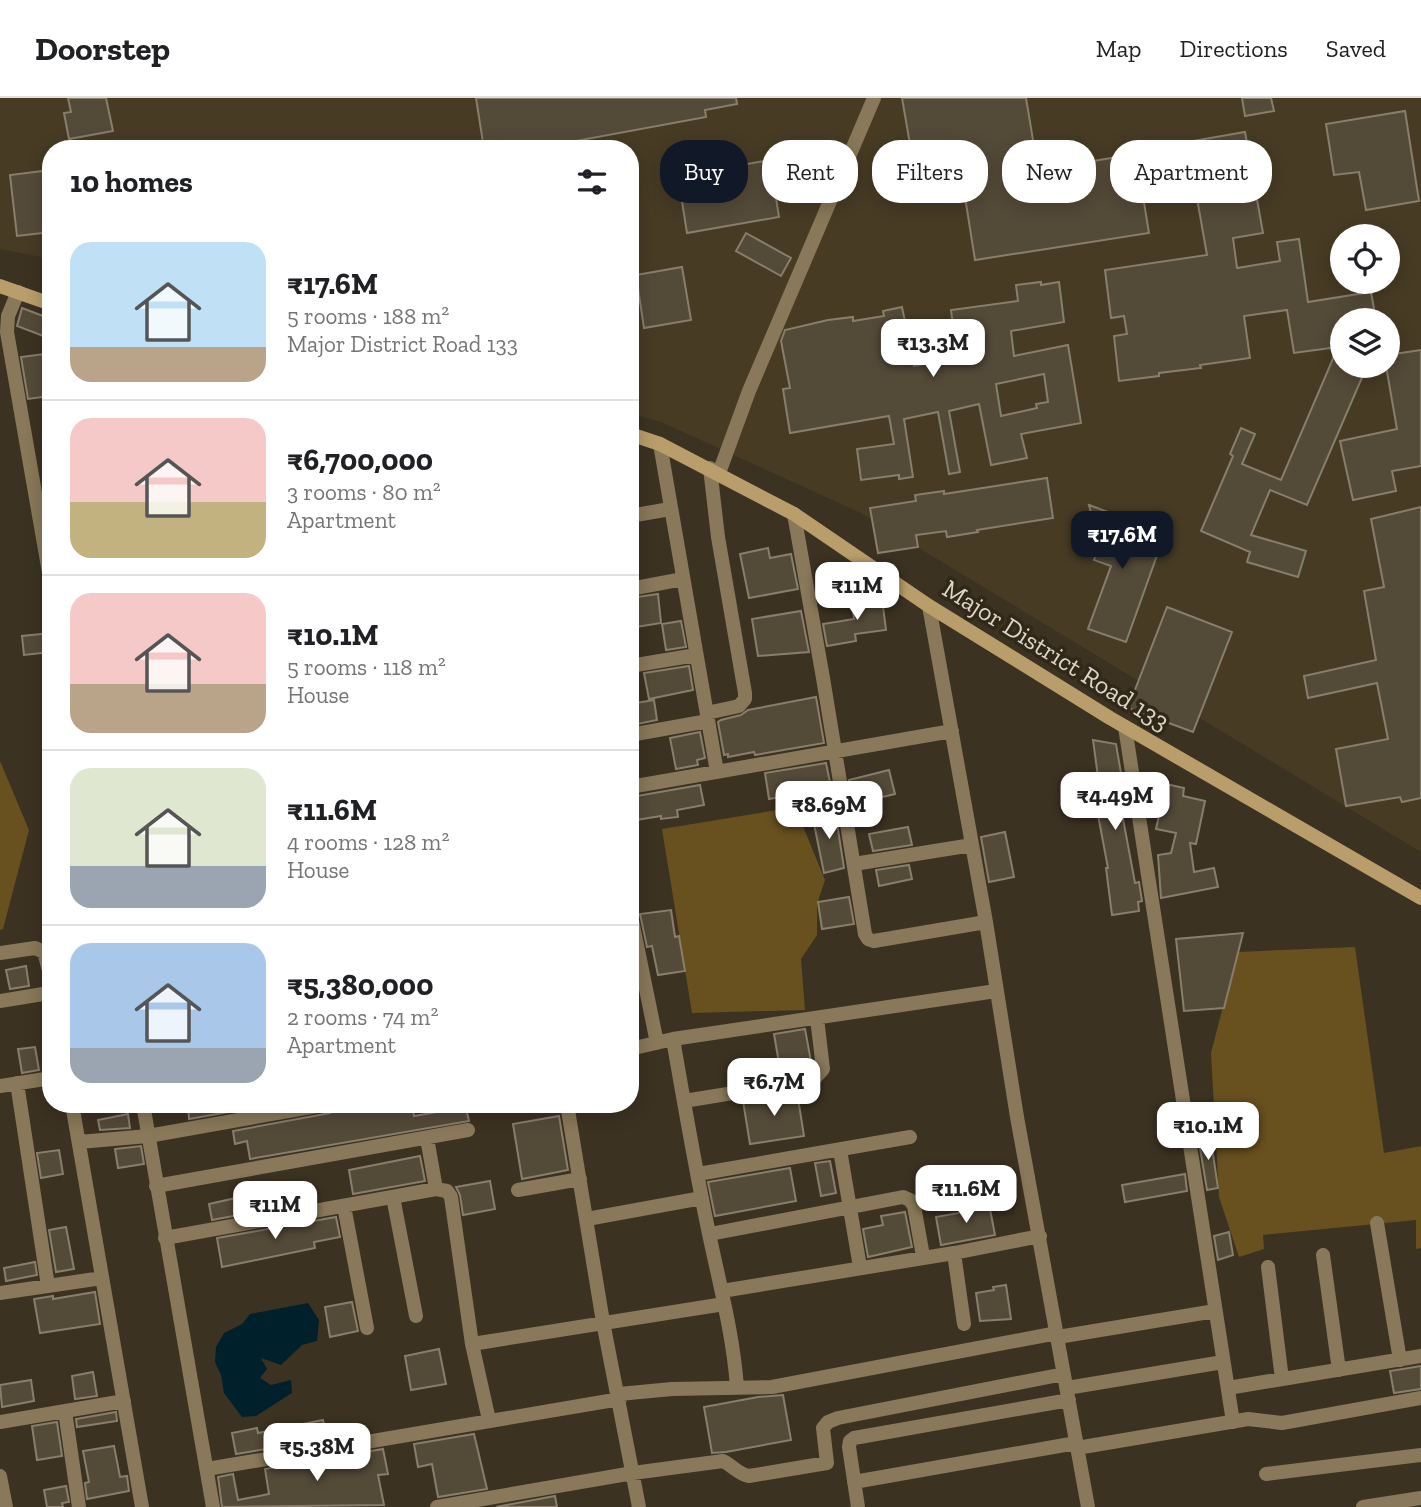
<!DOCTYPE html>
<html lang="en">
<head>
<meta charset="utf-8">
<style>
	:root { --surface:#fff; --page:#f2f2f2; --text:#202124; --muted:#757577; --line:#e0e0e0; --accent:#111827 }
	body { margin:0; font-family:"Zilla Slab",serif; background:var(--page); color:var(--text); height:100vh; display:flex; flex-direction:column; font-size:26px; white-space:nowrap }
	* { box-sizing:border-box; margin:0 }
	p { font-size:23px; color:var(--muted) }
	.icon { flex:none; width:38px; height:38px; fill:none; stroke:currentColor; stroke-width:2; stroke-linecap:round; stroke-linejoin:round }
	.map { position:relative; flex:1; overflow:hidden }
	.details { position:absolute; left:42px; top:42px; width:597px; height:973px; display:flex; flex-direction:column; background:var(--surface); border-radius:28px; box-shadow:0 4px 18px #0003 }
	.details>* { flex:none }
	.hud { position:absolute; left:660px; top:42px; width:656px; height:63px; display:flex; gap:14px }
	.fabs { position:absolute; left:1330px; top:126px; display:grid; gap:14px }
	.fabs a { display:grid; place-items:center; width:70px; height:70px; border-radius:50%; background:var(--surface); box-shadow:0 4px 18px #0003; font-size:35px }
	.price { position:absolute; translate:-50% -60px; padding:0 16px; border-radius:14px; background:#fff; color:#222; font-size:23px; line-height:46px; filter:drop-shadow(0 2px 4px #0008) }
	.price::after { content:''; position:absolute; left:50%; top:42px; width:21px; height:16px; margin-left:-10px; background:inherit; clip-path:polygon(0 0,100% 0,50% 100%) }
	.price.active { background:var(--accent); color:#fff }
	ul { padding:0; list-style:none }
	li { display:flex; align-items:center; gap:21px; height:175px; padding:0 28px }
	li+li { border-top:2px solid var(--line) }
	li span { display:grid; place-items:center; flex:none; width:196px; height:140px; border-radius:21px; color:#555 }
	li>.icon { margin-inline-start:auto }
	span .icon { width:84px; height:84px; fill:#fffc; stroke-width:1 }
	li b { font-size:30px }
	h2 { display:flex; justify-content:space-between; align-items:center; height:84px; padding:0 28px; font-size:30px }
	.tag { padding:0 24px; border-radius:28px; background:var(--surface); box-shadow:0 4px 18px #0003; font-size:24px; line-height:63px }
	.tag.active { background:var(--accent); color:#fff }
	header { display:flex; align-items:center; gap:42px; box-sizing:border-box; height:98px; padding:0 35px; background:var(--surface); border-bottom:2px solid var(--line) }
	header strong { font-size:33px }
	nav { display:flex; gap:38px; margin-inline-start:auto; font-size:24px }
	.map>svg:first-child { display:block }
	.built { fill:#473b24; fill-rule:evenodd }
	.green { fill:#68501f }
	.water { fill:#00212b }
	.building { fill:#544a38; stroke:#887e6b; stroke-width:2; fill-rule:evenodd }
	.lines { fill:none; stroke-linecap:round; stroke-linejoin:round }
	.minor { stroke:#897859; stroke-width:14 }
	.tertiary { stroke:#897859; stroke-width:14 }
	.secondary { stroke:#b99d6b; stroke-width:14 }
	.labels { text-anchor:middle; stroke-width:7; stroke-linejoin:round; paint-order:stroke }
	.street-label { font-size:26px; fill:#dbd5cb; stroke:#312818 }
</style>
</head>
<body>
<header>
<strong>Doorstep</strong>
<nav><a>Map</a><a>Directions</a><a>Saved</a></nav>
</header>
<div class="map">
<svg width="1421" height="1409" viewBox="0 0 1421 1409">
	<rect width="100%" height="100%" fill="#3c3222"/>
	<!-- built -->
	<path class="built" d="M0,0h1421v754l-560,-339 -200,-91 -31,-9v-264h-579v110l-51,-10zM1342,138h46v46h-46zM1342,222h46v46h-46z"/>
	<!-- green -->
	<path class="green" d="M0,663l29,69 -26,99 -3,1z
		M795,709l30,73 -8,24v31l-16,24 4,51 -113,3 -30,-184z
		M1355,849l29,206 37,-7v102l-5,1v-29l-153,15 1,14 -25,8 -20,-60 -8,-144 26,-101z"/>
	<!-- water -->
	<path class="water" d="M308,1205l11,17 -2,21 -15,4 -21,20 -20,-7 6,11 -7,9 11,7 20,-5 1,13 -36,23 -14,1 -18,-24 -3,-18 -6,-13 1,-15 8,-14 18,-9 8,-10z"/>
	<!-- building -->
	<path class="building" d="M68,0h38l7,33 -44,8 -5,-26 7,-1z
		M476,0h260l1,6 -32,6 1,7 -136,25v3l-20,4h-66z
		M902,0h124l12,72 98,-16 13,79 -174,27 -13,-82 -45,7z
		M1242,0h29l3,13 -29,5z
		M1405,13l14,90 -53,9 -7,-38 -25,3 -8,-51z
		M1245,34l18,101 -30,5 4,30 43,-7 -3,-19 22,-3 9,63 63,-10 5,28h-34v46h25l-60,139 -37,-15 -19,45 55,16 -8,26 -51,-15 3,-10 -49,-21 32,-75 -3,-2 11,-26 14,6 -13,30 39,16 57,-133 -44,6 -7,-43 -43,6 6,42 -50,7 1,3 -42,5v3l-40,5 -5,-45 13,-2 -3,-18 -13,2 -6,-48 102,-15 -20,-113z
		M770,62l9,57 -92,16 -9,-57z
		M51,72v62l-34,4 -7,-61z
		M746,135l45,25 -10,18 -45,-25z
		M682,169l9,53 -47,8 -8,-53z
		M1041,184v3l18,-3 5,40 -53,9 3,25 54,-11 13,78 -60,11 6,24 -36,7 -12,-61 -30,7 11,61 -11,2 -11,-62 -34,7 9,58 -14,2v-4l-38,5 -4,-31 37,-5 -5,-28 -99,17 -7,-44 7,-1 -9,-47 4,-11 43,-10 25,-3v4l31,-5 -1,-5 19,-4 12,59 43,-8 -6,-48 67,-9 -2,-16zM1044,276l4,28 -12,2 1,4 -36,8 -5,-32z
		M22,210l29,11v20l-34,-13z
		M1421,252v116l-29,5 4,20 -43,9 -13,-59 57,-12 -11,-63 2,-11z
		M44,256l6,42 -22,3 -7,-42z
		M1047,380l6,40 -76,12 1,2 -31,5 -1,-6 -30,4 2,12 -40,6 -8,-45 46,-7 -1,-6 29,-4v3z
		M1089,407l76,28 -39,109 -38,-13 23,-63 -17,-6 5,-14z
		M1421,409v291l-19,4 -2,-5 -54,9 -10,-57 52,-10 -11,-56 -69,15 -4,-22 72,-16 -12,-69 20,-4 -13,-68z
		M768,450l2,10 21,-4 7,35 -49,9 -9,-44z
		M658,496l3,29 -31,5v-30z
		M882,500l4,32 -31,4 1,7 -29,5 -4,-22 31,-5 -2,-18z
		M1167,509l65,25 -39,100 -65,-24z
		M801,513l8,41 -51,4 -6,-37z
		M681,523l5,26 -20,3 -4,-26z
		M51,535v19l-27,3 -2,-19z
		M689,568l4,24 -44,9 -5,-26z
		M816,599l8,46 -69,12 -1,-3 -26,5v-3l-4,1 -6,-33 3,-2 20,-5 7,-5z
		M654,602l3,20 -25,5 -2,-21z
		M700,634l5,26 -8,2 1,5 -22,4 -6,-31z
		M1093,642l23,4 8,47 -6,1 17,91 4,-1 3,19 -4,1 1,9 -27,4 -6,-47h2l-10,-53 5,-1z
		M826,665l5,24 -62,12 -4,-26z
		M889,672l6,24 -42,10 -4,-24z
		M1166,686l18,4 -1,8 22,5 -9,43 -6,-1 4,29 20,-4 4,19 -57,11 -3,-43 13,-2 5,-20 -20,-4z
		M700,687l4,20 -27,5 1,7 -17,2v-3l-25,4 -5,-23z
		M835,712l9,58 -20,5 -12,-59z
		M908,729l4,18 -39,6 -4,-17z
		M1005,734l9,45 -25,5 -8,-45z
		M909,767l3,14 -33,7 -3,-16z
		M849,799l5,27 -32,5 -4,-27z
		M671,812l4,27 4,-1 6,35 -27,4 -6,-29 -5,1 -7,-33z
		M1243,835l-19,75 -40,3 -8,-72z
		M26,868l3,20 -19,3 -4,-19z
		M805,931l7,38 -3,3 -28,5 -7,-41z
		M35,949l4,23 -17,3 -4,-24z
		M797,994l7,44 -54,8 -7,-43z
		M188,1006h70v3l-69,12z
		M349,1006h63l2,12 23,-4 -2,-8h30l4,17 -219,38 -3,-18 -12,3 -2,-13 97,-18 7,-6z
		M128,1016l2,14 -30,2 -2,-10z
		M559,1018l9,54 -46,9 -9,-55z
		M1210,1036l8,54 -11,2 -9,-54z
		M141,1048l3,18 -26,4 -3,-19z
		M59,1052l4,24 -22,4 -4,-25z
		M420,1058l5,25 -72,13 -4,-24z
		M830,1063l6,32 -15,3 -6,-33z
		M790,1070l6,33 -81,15 -7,-34z
		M1185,1076l2,17 -62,11 -3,-17z
		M490,1083l5,28 -32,6 -3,-20 -4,-8z
		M262,1094l3,18 -53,10 -3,-16z
		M989,1106l6,31 -54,10 -5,-28 23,-4v-3z
		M905,1114l7,35 -44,10 -5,-28 20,-4 -2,-9z
		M336,1119l4,20 -26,5 1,6 -93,19 -5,-29z
		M66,1129l8,42 -18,3 -7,-42z
		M1229,1134l4,23 -15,5 -4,-24z
		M35,1164l2,13 -31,6 -2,-13z
		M1006,1187l5,34 -31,2 -4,-28 18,-3 -1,-3z
		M95,1194l5,32 -60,9 -6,-34 19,-3v3z
		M352,1204l6,29 -28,6 -5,-30z
		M439,1251l7,35 -35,6 -6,-34z
		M1421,1268v23l-27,4 -4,-22z
		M93,1274l4,24 -22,3 -3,-23z
		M31,1282l3,21 -32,6 -2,-22z
		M783,1297l8,45 -65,12 -14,1 -8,-46 54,-10z
		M116,1314l1,9 -40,6 -1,-8z
		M323,1322l4,19 -91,15 -4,-21 25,-5 1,5z
		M57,1324l5,34 -25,4 -5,-34z
		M474,1336l13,55 -49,8 -6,-33 -14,3 -4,-23z
		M114,1348l6,31 7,-1 2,15 -42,8 -2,-16 4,-1 -6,-31z
		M383,1351l5,25 -10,1 6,30 -162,2 -4,-30 15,-3 5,26 31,-6 -4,-25z
		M66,1388l3,16 -7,1 1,4h-16l-3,-17z
		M555,1398l2,11h-61z"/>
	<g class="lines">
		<!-- minor -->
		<path class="minor" d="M660,346l57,328
			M794,416l29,164 42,256 3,5 6,2 112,-19
			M630,418l40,-7
			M630,491l53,-10
			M929,508l57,316 31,195 71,390
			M630,568l66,-11
			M707,615l32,-7 6,-7v-6l-27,-156 -8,-69
			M1125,629l108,695
			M630,637l78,-14
			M630,689l322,-56
			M854,766l118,-19
			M630,813l27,132
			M0,855l35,-5 9,4 7,26
			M0,903l43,-7 8,1
			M673,941c11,64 22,127 35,190 11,53 25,104 29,158
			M630,951l43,-10 323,-48
			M17,985l31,203
			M0,988l51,-8
			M684,1003l129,-21 10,-11 -6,-51
			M72,1006l70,403
			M567,1006l36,218 36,185
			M427,1040l9,51
			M79,1044l69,-6 180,-32
			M840,1052l20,117
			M698,1076l212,-37
			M156,1088l312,-56
			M518,1092l62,-11
			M393,1099l23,119
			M344,1108l23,122
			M587,1121l115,-21
			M1377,1125l23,137
			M710,1136l193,-37 7,3 4,6 9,50
			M165,1140l271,-49 11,2 4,6 21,147 17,76
			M954,1155l10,71
			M1323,1157l16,115
			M1268,1169l14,112
			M722,1193l232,-38 86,-17
			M0,1195l102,-15
			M1058,1239l157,-26
			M472,1246l252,-40
			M1067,1290l156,-26
			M1228,1290l193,-32
			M619,1296l53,-5 100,-2 285,-54
			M65,1313l14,96
			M0,1324l124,-21
			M1077,1350l171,-29 34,4 139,-25
			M207,1371l413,-70
			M1266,1376l155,-19
			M0,1378l6,31
			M854,1384l222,-39
			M437,1409l196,-34 90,-12c10,5 15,13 26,15l78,-13 -4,-35 5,-6 10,-4 226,-44
			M858,1409l-9,-60 1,-6 4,-3 215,-38
			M1363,1409l58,-9"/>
		<!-- tertiary -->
		<path class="tertiary" d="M18,194l-10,24 -1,16 44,252
			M719,375l30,-82 125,-293
			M143,1006l70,403"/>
		<!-- secondary -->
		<path class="secondary" d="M0,188l51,18
			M630,336l30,10 134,70 135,92 181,112 311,180"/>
	</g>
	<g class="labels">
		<!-- street labels -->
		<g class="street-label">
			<text transform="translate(1056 557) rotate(32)" y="9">Major District Road 133</text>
		</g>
	</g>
</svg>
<div class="fabs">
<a><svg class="icon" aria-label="locate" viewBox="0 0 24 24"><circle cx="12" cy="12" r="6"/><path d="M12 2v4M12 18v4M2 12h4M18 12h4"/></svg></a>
<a><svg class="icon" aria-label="layers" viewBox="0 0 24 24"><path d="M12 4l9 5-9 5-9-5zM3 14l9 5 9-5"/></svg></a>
</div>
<b class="price" style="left:933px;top:281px">₹13.3M</b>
<b class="price active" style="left:1122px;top:473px">₹17.6M</b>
<b class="price" style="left:857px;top:524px">₹11M</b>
<b class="price" style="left:1115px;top:734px">₹4.49M</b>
<b class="price" style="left:829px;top:743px">₹8.69M</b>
<b class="price" style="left:774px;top:1020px">₹6.7M</b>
<b class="price" style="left:1208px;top:1064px">₹10.1M</b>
<b class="price" style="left:966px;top:1127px">₹11.6M</b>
<b class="price" style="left:275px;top:1143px">₹11M</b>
<b class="price" style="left:317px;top:1385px">₹5.38M</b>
<div class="hud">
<a class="tag active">Buy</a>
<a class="tag">Rent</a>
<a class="tag">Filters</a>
<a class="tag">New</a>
<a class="tag">Apartment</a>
</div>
<section class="details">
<h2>10 homes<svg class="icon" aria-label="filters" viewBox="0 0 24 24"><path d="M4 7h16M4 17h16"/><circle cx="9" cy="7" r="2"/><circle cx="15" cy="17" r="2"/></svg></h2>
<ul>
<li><span style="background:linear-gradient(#bfe0f5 75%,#b9a48a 0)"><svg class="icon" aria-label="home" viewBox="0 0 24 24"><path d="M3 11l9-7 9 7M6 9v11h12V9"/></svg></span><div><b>₹17.6M</b><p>5 rooms · 188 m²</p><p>Major District Road 133</p></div></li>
<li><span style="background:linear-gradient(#f6c9c9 60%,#c2b280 0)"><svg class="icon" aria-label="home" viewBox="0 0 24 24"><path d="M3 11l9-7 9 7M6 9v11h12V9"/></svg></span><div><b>₹6,700,000</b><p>3 rooms · 80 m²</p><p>Apartment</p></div></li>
<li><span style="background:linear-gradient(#f6c9c9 65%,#b9a48a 0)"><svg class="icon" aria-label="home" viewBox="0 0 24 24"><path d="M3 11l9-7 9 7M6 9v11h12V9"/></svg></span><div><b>₹10.1M</b><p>5 rooms · 118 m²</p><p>House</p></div></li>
<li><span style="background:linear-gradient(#dfe7d0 70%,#9aa5b1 0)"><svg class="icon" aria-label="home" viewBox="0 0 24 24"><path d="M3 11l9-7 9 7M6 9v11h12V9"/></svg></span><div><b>₹11.6M</b><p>4 rooms · 128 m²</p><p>House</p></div></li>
<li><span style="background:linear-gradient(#a9c7e8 75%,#9aa5b1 0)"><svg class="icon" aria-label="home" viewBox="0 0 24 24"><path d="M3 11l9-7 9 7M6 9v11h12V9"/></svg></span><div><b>₹5,380,000</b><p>2 rooms · 74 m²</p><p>Apartment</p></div></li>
</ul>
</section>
</div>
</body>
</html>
